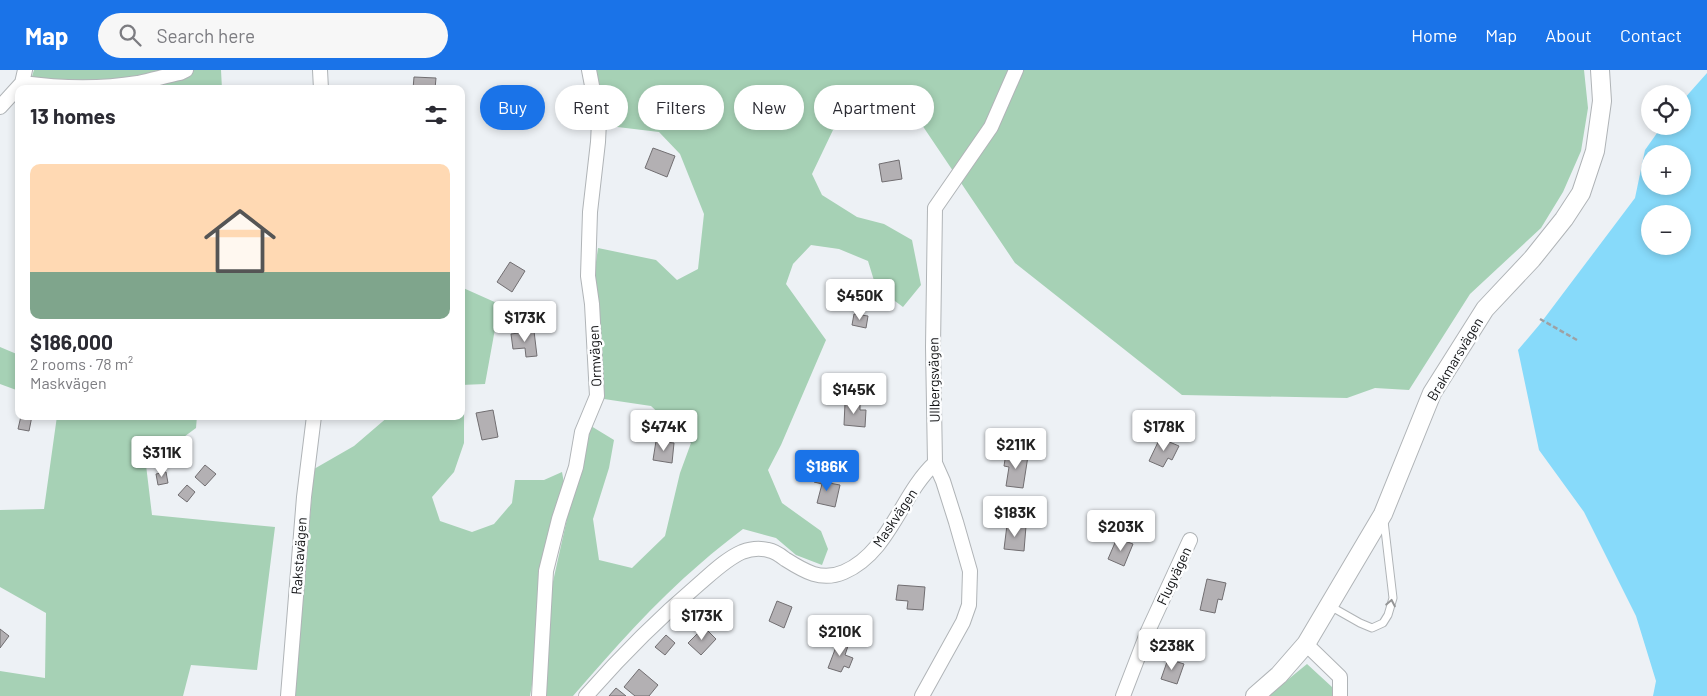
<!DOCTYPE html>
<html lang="en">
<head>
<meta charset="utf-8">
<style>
	:root { --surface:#fff; --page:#f7f7f7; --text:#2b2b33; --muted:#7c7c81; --line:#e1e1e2; --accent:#1a73e8 }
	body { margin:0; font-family:Barlow,sans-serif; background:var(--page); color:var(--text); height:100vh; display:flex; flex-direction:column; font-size:19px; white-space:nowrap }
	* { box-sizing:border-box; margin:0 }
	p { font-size:16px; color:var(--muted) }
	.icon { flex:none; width:28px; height:28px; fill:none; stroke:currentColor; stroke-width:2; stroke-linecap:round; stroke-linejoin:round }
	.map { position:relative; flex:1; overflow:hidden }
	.side { position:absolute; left:15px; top:15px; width:450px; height:335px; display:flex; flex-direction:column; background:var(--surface); border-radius:10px; box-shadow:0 2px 8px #0003 }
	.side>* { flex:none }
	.guide { position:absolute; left:480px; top:15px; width:475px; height:45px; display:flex; gap:10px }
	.controls { position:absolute; left:1641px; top:15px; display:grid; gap:10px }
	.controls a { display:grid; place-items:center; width:50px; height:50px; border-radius:50%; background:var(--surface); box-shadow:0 2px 8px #0003; font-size:25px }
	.price { position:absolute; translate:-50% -42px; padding:0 11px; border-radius:5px; background:#fff; color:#222; font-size:16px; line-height:32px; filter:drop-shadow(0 1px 2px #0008) }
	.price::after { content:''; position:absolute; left:50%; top:30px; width:15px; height:11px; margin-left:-8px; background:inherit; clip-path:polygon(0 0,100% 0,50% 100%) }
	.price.current { background:var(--accent); color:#fff }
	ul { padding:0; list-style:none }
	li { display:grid; align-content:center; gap:10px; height:265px; padding:0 15px }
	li+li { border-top:1px solid var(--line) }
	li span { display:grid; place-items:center; height:155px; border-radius:10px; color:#555 }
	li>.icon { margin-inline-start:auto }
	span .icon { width:90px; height:90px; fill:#fffc; stroke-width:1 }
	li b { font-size:21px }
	h2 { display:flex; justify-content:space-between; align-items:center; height:60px; padding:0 15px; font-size:21px }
	.chip { padding:0 18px; border-radius:22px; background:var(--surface); box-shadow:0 2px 8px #0003; font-size:18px; line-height:45px }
	.chip.current { background:var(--accent); color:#fff }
	header { display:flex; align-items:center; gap:30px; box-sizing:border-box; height:70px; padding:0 25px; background:var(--accent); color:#fff }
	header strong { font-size:24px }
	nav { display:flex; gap:28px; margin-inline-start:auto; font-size:18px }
	.search { width:350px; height:45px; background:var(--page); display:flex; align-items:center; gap:12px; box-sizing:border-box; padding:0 18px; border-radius:28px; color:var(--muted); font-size:19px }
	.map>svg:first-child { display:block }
	.green { fill:#a6d1b5 }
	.water { fill:#87dafa; fill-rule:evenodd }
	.building { fill:#b3b0b3; stroke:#716e71 }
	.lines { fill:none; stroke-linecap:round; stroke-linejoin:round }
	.service-casing { stroke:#b0b4b7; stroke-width:9 }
	.minor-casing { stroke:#b0b4b7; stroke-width:16 }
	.tertiary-casing { stroke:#b0b4b7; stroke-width:20 }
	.path { stroke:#9ea1a4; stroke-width:2.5; stroke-dasharray:5 2.5; stroke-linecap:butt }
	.service { stroke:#fff; stroke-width:7 }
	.minor { stroke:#fff; stroke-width:14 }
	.tertiary { stroke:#fff; stroke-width:18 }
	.oneway { stroke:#949596 }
	.labels { text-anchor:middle; stroke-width:5; stroke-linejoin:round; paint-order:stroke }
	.street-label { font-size:14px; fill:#121315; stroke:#fdfeff }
</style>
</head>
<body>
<header>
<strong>Map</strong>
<div class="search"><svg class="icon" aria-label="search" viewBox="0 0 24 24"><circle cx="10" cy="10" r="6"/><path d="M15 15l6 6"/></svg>Search here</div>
<nav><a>Home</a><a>Map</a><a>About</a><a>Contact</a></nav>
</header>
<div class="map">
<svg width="1707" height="626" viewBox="0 0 1707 626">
	<rect width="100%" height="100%" fill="#edf1f5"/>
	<!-- green -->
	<path class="green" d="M34,0h187l1,19h-194z
		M596,0h988l4,38 -7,43 -18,41 -22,36 -71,66 -61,96 -34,-2 -28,10 -165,-3 -167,-132 -95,-141 -19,-13 -35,-1 -33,22 -21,44 10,21 35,22 27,7 28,16 9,45 -18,22 -27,-20 -8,-26 -29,-12 -28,-4 -18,19 -7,20 40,56 -45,105 -13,25 14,33 39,28 7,18 -6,16 -26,-10 -20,-17 -33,-9c-14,11 -29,22 -42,34 -47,40 -88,87 -128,133h-30l3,-83 37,-166 8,-21 23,14 -5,28 -16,51 6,41 33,8 33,-32 15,-63 11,-30 -40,-37 -47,-7 -11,-116 5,-35 58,12 21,20 21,-11 6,-55 -24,-60 -21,-22 -50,-6z
		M461,217l47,21 -13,21 -10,55 -24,1z
		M0,277l19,8v36l-19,-7z
		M461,337l3,3v33l-10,29 -22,25 8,24 32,11 22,-8 18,-21 3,-23h29l18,-8 2,11 -28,125v54l-6,34h-235l19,-227 40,-23 35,-30h72z
		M57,346h140l-1,12 -50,37 6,50 123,12 -18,143 -66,-5 -8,31h-183v-25l45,7 1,-65 -46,-26v-77l44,-1z
		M1307,594l25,23v9h-64z"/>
	<!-- water -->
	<path class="water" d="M1707,3v623h-54l3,-15 -20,-65 -52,-104 -45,-62 -21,-100 22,-26 95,-126 10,-48 17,-24h20l1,-26zM1650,84h32v32h-32zM1650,144h32v32h-32z"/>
	<!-- building -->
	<path class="building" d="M414,7l22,1 -1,11h-22z
		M653,78l22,8 -8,21 -22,-9z
		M899,90l3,19 -20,3 -3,-18z
		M510,192l15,9 -13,21 -15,-10z
		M854,244l14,2 -2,12 -14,-3z
		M534,261l3,25 -11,1 -1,-9 -12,1 -2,-15z
		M845,333l15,1v6h6l-1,17 -21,-2z
		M493,340l5,27 -16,3 -6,-27z
		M21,346h11l-3,15 -11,-2z
		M1160,368l19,8 -7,14 -4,-2 -5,9 -14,-6z
		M656,371l18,2 -2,20 -19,-3z
		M1006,383l22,3 -5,32 -17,-2 3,-19 -5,-1z
		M205,395l11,9 -11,12 -10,-9z
		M166,402l2,11 -10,2 -2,-11z
		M815,406l15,4 -1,3 11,2 -5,22 -18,-4 5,-19 -8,-2z
		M187,415l8,7 -8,10 -9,-7z
		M1007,455l19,1 -2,25 -20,-2z
		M1117,468l16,6 -9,22 -16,-7z
		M1207,509l19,4 -4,17 -4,-1 -3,14 -15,-3z
		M898,515l27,2 -2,23 -16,-1 1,-8 -12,-1z
		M777,531l15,6 -8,21 -15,-7z
		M704,557l12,12 -15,16 -13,-12z
		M0,559l9,7 -9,12z
		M666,565l9,8 -10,12 -10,-8z
		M839,569l10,4 -4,12 8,3 -4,10 -5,-2 -3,6 -13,-4z
		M1168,589l16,5 -7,20 -16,-5z
		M639,599l19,16 -9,11h-14l-11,-9z
		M616,618l10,8h-17z"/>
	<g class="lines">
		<!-- service casing -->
		<g class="service-casing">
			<path id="service" d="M1330,536l30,17 12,5 11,-5 5,-8 5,-17 -9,-77"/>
		</g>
		<!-- minor casing -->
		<g class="minor-casing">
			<path id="minor" d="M320,0l1,19
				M22,13c37,5 79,6 116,0 14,-3 28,-7 42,-10l6,-3
				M0,37l22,-24 3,-13
				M1306,574l34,33v19
				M288,626l16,-199 10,-81
				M539,626l7,-125 13,-52 17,-52 6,-35 15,-36 -5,-92 -4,-28 2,-64 8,-70 1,-20 -10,-52
				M586,626c35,-40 73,-78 113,-112 13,-11 27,-25 43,-32 8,-3 18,-4 26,-2 6,1 12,5 17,9 19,12 36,23 59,13 46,-20 57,-78 91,-109
				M922,626l41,-74 6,-17 1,-34 -14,-49 -13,-41 -8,-18 -2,-116 2,-139 56,-81 25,-57
				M1123,626l25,-65 42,-91"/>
		</g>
		<!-- tertiary casing -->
		<g class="tertiary-casing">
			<path id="tertiary" d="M1255,626l24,-21 27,-31 77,-130 49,-121 53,-84 47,-50 32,-40 17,-26 14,-42 7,-50 -2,-31"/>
		</g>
		<!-- path -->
		<path class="path" d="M1540,249l37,21"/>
		<!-- service -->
		<use href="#service" class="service"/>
		<!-- minor -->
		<use href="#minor" class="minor"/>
		<!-- tertiary -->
		<use href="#tertiary" class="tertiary"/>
	</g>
	<!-- one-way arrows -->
	<defs><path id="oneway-chevron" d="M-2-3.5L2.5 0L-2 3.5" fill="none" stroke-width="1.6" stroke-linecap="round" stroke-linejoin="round" transform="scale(1.25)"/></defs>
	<use class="oneway" href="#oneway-chevron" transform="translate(1391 533) rotate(-79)"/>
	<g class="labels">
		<!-- street labels -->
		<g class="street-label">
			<text transform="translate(595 286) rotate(-93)" y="5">Ormvägen</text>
			<text transform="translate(1455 289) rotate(-59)" y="5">Brakmarsvägen</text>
			<text transform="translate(934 310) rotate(-91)" y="5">Ullbergsvägen</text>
			<text transform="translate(895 448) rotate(-56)" y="5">Maskvägen</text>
			<text transform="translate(299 486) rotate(-86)" y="5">Rakstavägen</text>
			<text transform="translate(1174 506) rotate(-65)" y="5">Flugvägen</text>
		</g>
	</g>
</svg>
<div class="controls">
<a><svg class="icon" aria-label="locate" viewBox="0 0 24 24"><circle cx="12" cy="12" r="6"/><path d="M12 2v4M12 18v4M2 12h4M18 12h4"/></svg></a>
<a>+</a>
<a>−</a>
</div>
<b class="price" style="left:860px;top:251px">$450K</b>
<b class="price" style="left:525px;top:273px">$173K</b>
<b class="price" style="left:854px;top:345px">$145K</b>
<b class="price" style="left:664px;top:382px">$474K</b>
<b class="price" style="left:1164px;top:382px">$178K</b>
<b class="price" style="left:1016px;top:400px">$211K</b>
<b class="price" style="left:162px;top:408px">$311K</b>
<b class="price current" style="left:827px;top:422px">$186K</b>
<b class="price" style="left:1015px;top:468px">$183K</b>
<b class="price" style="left:1121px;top:482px">$203K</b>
<b class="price" style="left:702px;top:571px">$173K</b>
<b class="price" style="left:840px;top:587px">$210K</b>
<b class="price" style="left:1172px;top:601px">$238K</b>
<div class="guide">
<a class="chip current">Buy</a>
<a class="chip">Rent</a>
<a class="chip">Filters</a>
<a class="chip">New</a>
<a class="chip">Apartment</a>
</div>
<section class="side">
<h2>13 homes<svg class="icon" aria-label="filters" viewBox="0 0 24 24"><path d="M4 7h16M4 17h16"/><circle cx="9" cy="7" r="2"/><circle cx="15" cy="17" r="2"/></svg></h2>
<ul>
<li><span style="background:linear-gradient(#ffd9b3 70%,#7fa58c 0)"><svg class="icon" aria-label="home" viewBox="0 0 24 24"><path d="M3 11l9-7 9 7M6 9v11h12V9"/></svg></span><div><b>$186,000</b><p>2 rooms · 78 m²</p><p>Maskvägen</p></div></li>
</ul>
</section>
</div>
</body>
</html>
